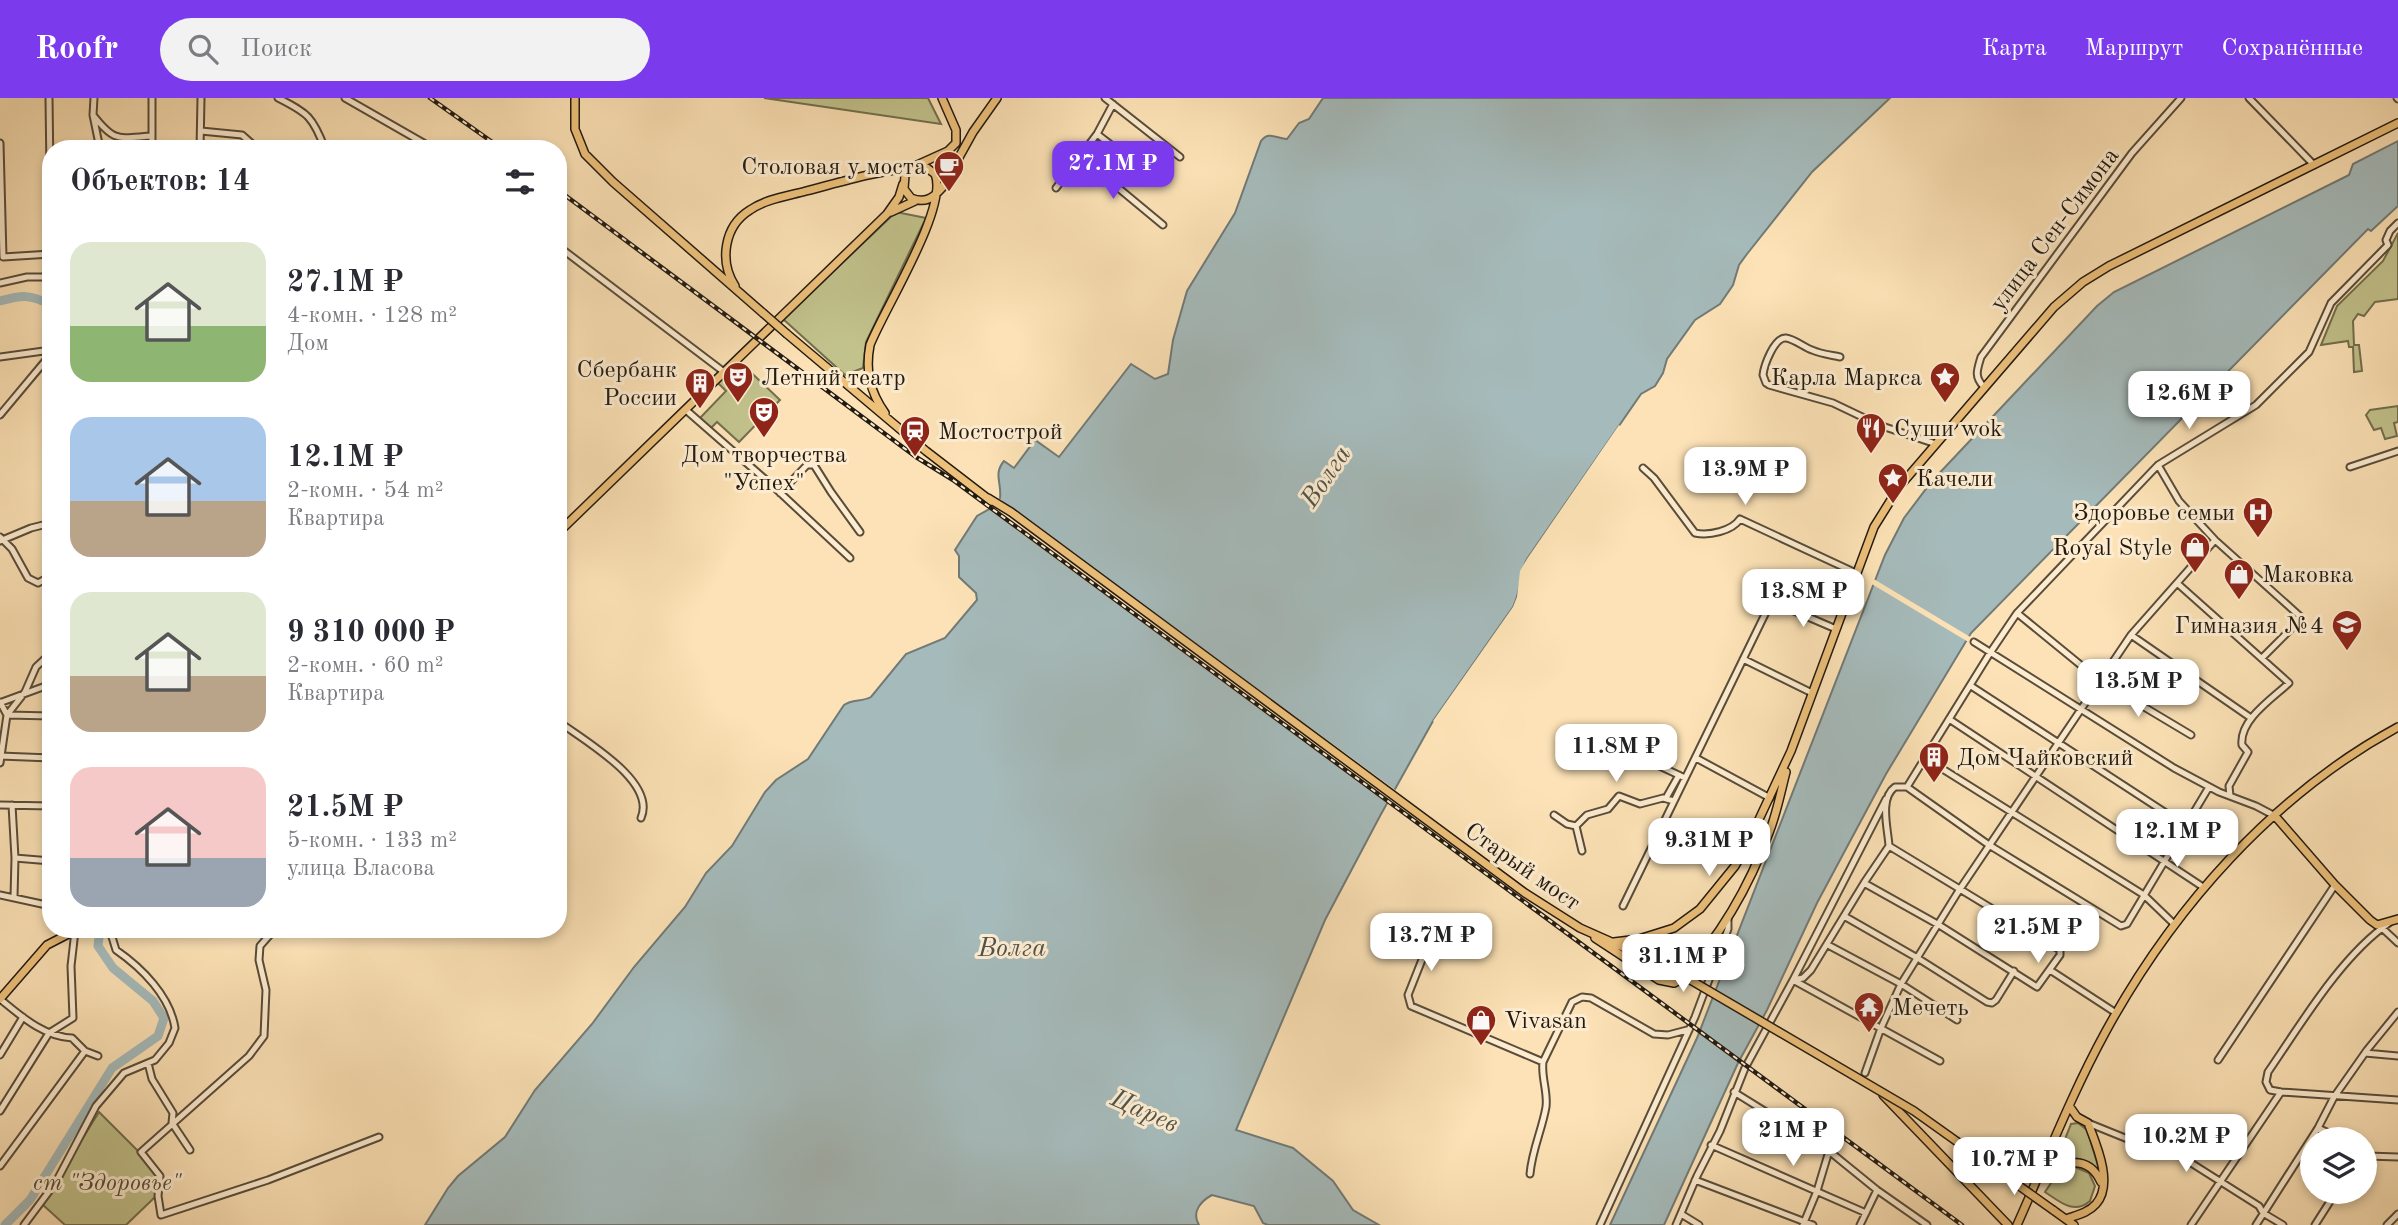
<!DOCTYPE html>
<html lang="ru">
<head>
<meta charset="utf-8">
<style>
	:root { --surface:#fff; --page:#f2f2f3; --text:#2b2b33; --muted:#7c7c81; --accent:#7c3aed }
	body { margin:0; font-family:"Old Standard TT",serif; background:var(--page); color:var(--text); height:100vh; display:flex; flex-direction:column; font-size:26px; white-space:nowrap }
	* { box-sizing:border-box; margin:0 }
	p { font-size:23px; color:var(--muted) }
	.icon { flex:none; width:38px; height:38px; fill:none; stroke:currentColor; stroke-width:2; stroke-linecap:round; stroke-linejoin:round }
	.map { position:relative; flex:1; overflow:hidden }
	.sheet { position:absolute; left:42px; top:42px; width:525px; height:798px; display:flex; flex-direction:column; background:var(--surface); border-radius:28px; box-shadow:0 4px 10px #0003 }
	.sheet>* { flex:none }
	.buttons { position:absolute; left:2300px; top:1029px; display:grid; gap:14px }
	.buttons a { display:grid; place-items:center; width:77px; height:77px; border-radius:50%; background:var(--surface); box-shadow:0 4px 10px #0003; font-size:35px }
	.price { position:absolute; translate:-50% -60px; padding:0 16px; border-radius:14px; background:#fff; color:#222; font-size:23px; line-height:46px; filter:drop-shadow(0 2px 4px #0008) }
	.price::after { content:''; position:absolute; left:50%; top:42px; width:21px; height:16px; margin-left:-10px; background:inherit; clip-path:polygon(0 0,100% 0,50% 100%) }
	.price.active { background:var(--accent); color:#fff }
	ul { padding:0; list-style:none }
	li { display:flex; align-items:center; gap:21px; height:175px; padding:0 28px }
	li span { display:grid; place-items:center; flex:none; width:196px; height:140px; border-radius:21px; color:#555 }
	li>.icon { margin-inline-start:auto }
	span .icon { width:84px; height:84px; fill:#fffc; stroke-width:1 }
	li b { font-size:30px }
	h2 { display:flex; justify-content:space-between; align-items:center; height:84px; padding:0 28px; font-size:30px }
	header { display:flex; align-items:center; gap:42px; box-sizing:border-box; height:98px; padding:0 35px; background:var(--accent); color:#fff }
	header strong { font-size:33px }
	nav { display:flex; gap:38px; margin-inline-start:auto; font-size:24px }
	.search { width:490px; height:63px; background:var(--page); display:flex; align-items:center; gap:18px; box-sizing:border-box; padding:0 24px; border-radius:38px; color:var(--muted); font-size:26px }
	.map>svg:first-child { display:block }
	.green { fill:#c2c28c; stroke:#726e4e; stroke-width:2 }
	.water { fill:#a5baba; stroke:#717a76; stroke-width:2 }
	.pier { fill:#fce2b6 }
	.lines { fill:none; stroke-linecap:round; stroke-linejoin:round }
	.river { stroke:#a5baba; stroke-width:9 }
	.minor-casing { stroke:#584c3a; stroke-width:9 }
	.major-casing { stroke:#221a11; stroke-width:10 }
	.minor { stroke:#fdecd0; stroke-width:5 }
	.major { stroke:#eec17b; stroke-width:7 }
	.rail-casing { stroke:#221a11; stroke-width:4.5 }
	.rail { stroke:#fdecd0; stroke-width:2; stroke-dasharray:5; stroke-linecap:butt }
	.major-bridge-casing { stroke:#221a11; stroke-width:10; stroke-linecap:butt }
	.major-bridge { stroke:#eec17b; stroke-width:7 }
	.labels { text-anchor:middle; stroke-width:6; stroke-linejoin:round; paint-order:stroke }
	.poi-label { font-size:24px; fill:#221a11; stroke:#fdecd0; text-anchor:start }
	.street-label { font-size:24px; fill:#221a11; stroke:#fdecd0 }
	.park-label { font-size:24px; font-style:italic; fill:#524c36; stroke:#fdecd0 }
	.water-label { font-size:26px; font-style:italic; fill:#50524c; stroke:#fdecd0 }
</style>
</head>
<body>
<header>
<strong>Roofr</strong>
<div class="search"><svg class="icon" aria-label="search" viewBox="0 0 24 24"><circle cx="10" cy="10" r="6"/><path d="M15 15l6 6"/></svg>Поиск</div>
<nav><a>Карта</a><a>Маршрут</a><a>Сохранённые</a></nav>
</header>
<div class="map">
<svg width="2398" height="1127" viewBox="0 0 2398 1127">
	<rect width="100%" height="100%" fill="#fce2b6"/>
	<filter id="stains"><feTurbulence type="fractalNoise" baseFrequency=".00286" numOctaves="4"/><feColorMatrix values="0 0 0 0 .2 0 0 0 0 .09 0 0 0 0 .02 0 0 0 .5 -.17"/></filter>
	<radialGradient id="worn" r=".72"><stop offset=".6" stop-color="#630" stop-opacity="0"/><stop offset="1" stop-color="#630" stop-opacity=".3"/></radialGradient>
	<!-- green -->
	<path class="green" d="M764,0h164l13,26z
		M896,114l30,6 -60,124 -3,26 -18,7 -62,-56z
		M2398,135v66l-23,3 -11,14 -6,-2 -5,7 1,24h5l3,26 -8,1 -1,-25h-4l-1,-6 -27,4 16,-39 46,-45z
		M740,264l40,38 -41,42 -22,-20 -6,6 -11,-10 26,-27 -8,-8z
		M2398,308v16l-4,1 3,13 -12,3 -4,-11 -7,2 -8,-15 4,-5z
		M99,1014l57,57 -1,28 -29,28h-61l-23,-21z
		M2078,1025l9,7 12,39 -2,1c-10,-12 -21,-13 -36,-10l-3,-3 13,-33z
		M2075,1069l14,6 6,13 -5,15c-16,14 -30,1 -45,-9l12,-18z"/>
	<!-- water -->
	<path class="water" d="M1323,0h567l-78,74 -65,82 -8,11 -6,20 -13,19 -25,16 -28,39 -4,14 -8,13 -14,8 -114,165c-8,15 -6,33 -14,48l-80,114 -53,95 -55,104 -89,210 57,18 40,33 20,29 26,15h-111l-5,-2 -9,-17 -42,-11c-11,6 -21,17 -13,30h-774l23,-37 10,-12 47,-39 30,-47 57,-66 42,-57 51,-60 21,-34 26,-27 33,-54 11,-12 32,-21 36,-54c8,-6 18,-3 27,-8l35,-43 39,-16 32,-38 -1,-7 -17,-16v-21l-4,-6 22,-34 16,-9 7,-9c2,-15 -7,-24 4,-37l10,7 21,-28 24,17 72,-93 24,15 13,-5 5,-34 14,-49 48,-78 26,-72c7,-10 15,-3 26,-2l12,-16 10,-4z
		M2398,43v65l-27,25 -3,-2 -397,404 -85,141 -69,129 -50,107 -29,53 -74,162h-54l87,-187 188,-483 19,-37 28,-37 165,-175 17,-14 235,-117 4,-11z"/>
	<!-- pier -->
	<path class="pier" d="M1619,327l2,2 -96,142 -4,29 -5,11 -80,114 -3,-2 80,-114 4,-10 3,-26 7,-12z
		M997,399l401,295 -8,13 -404,-298z
		M1872,480l100,60 -2,5 -100,-60z"/>
	<g class="lines">
		<!-- river -->
		<path class="river" d="M0,203c22,-6 30,-7 51,4
			M5,1127l25,-25 82,-132 46,-32 6,-18 -11,-17 -40,-33 -15,-22 2,-17"/>
		<!-- minor casing -->
		<g class="minor-casing">
			<path id="minor" d="M49,0l2,148
				M94,0l-1,17 7,34
				M278,0c30,15 35,19 47,51
				M345,0l89,51
				M1105,0l75,59
				M2249,0l65,67
				M2397,0l1,1
				M93,17c22,28 25,23 59,21
				M201,33l41,4 16,14
				M1097,36l57,44
				M0,45l3,114
				M152,51v-51
				M200,51l1,-51
				M1081,59l82,68
				M1056,90l41,-54 16,-30
				M558,148l166,126
				M3,159l48,-3
				M0,185l27,-6h24
				M0,259l51,-7
				M1840,259c-9,-2 -19,-3 -28,-7 -8,-3 -18,-11 -26,-12 -12,-1 -22,28 -23,37l3,8 3,2 64,18 46,22 57,19
				M1984,289c-10,-10 -7,-17 -3,-30l151,-204 49,-55
				M686,312l88,77 76,71
				M0,317l51,-61
				M2158,367l21,36 36,39 87,78 -40,40
				M2350,369l48,-16
				M1643,370l11,10 41,55c14,3 37,-2 45,-14l116,54
				M780,395l27,-28h7l17,27 29,40
				M0,439l12,12 16,29 10,5 13,-7
				M0,443l31,-13 20,-5
				M2177,485l112,100c-16,15 -50,37 -47,62l6,7 -19,34 1,10
				M2017,515l82,67 92,55
				M2131,537l120,83
				M1974,544l200,126 45,24 37,14 19,10
				M1743,561l69,34
				M1971,588l215,140
				M0,604l7,13 44,1
				M2,604l49,-18
				M1949,621l254,168
				M558,623c25,19 99,60 83,97
				M1602,641l83,39
				M0,658l51,2
				M1696,660l74,40
				M1925,660l219,137 30,29
				M0,665l7,-48 18,-23 11,-25 15,-14
				M1907,689l82,58 132,81 6,-2 82,-137
				M1666,700l13,-23
				M1886,701l-93,181 147,81
				M0,707l51,1
				M12,707l3,53 -1,39
				M1554,717l13,9 9,2 11,-11 21,-6 11,-13 21,8 23,-6 11,3
				M1576,728l6,25
				M15,760l36,3
				M1864,785l75,42 98,62 23,-32v-5l-171,-104
				M0,797l51,11
				M1623,808l146,-300 9,-2 58,25
				M1844,818l75,43 68,43 5,1 4,-3 18,-29
				M2389,825c-48,33 -88,101 -121,149l-2,10 4,8 11,2 117,8
				M2382,830l16,15
				M275,831l-15,17 -1,14 7,30 -2,46 -15,20 -108,96 19,24 -2,20 3,19 107,-35 111,-43
				M1429,844l-21,53 3,11 132,56
				M1828,847l73,39 56,36
				M2050,872l66,43
				M0,901c21,17 44,38 72,39l13,13 13,5
				M2365,955l33,3
				M0,957l23,-38
				M2218,962l117,-175
				M148,965l4,16 21,34 -1,10 18,27
				M1865,975l16,-45 20,-44 57,-92 173,-257 84,-95
				M1734,994l95,59 48,39 50,35
				M0,1013l49,-78 24,-15 -2,-52 4,-35
				M2088,1025l57,23 24,3 90,57 4,7 20,12
				M2318,1030l24,11
				M1711,1047l155,68
				M2367,1058l31,1
				M0,1068l85,-115
				M2364,1068l3,-10
				M1530,1076c2,-24 12,-44 16,-67 2,-15 -5,-30 -3,-45l29,-60 10,-5 9,1 63,36 14,1 19,-5
				M1695,1082l118,45
				M1681,1116l18,11
				M24,1127l32,-43 40,-76 28,-33 31,-13 14,-17 6,-15c-5,-32 -33,-60 -59,-78l-4,-13 6,-8
				M1600,1127l95,-208 33,-88v-10
				M1676,1127l21,-49 23,-45 25,-63 48,-88 10,-2 8,-8 53,-87 25,-37c-1,-17 -10,-48 6,-59h12l83,-134 27,-40 141,-148 98,-60 53,-53 22,-49 57,-58 -2,-5 4,-9 8,-8
				M1803,1127l14,-34 12,-40
				M1860,1127l17,-35
				M2191,1127l90,-133
				M2256,1127l62,-97 16,-31 33,-47 31,-38
				M2315,1127l21,-33
				M2387,1127l11,-11"/>
		</g>
		<!-- major casing -->
		<g class="major-casing">
			<path id="major" d="M575,0v31l10,25 28,28 150,131
				M917,67l31,-14 8,-8v-13l-14,-32
				M891,114l24,-11
				M735,188c-16,-25 -11,-60 15,-76 16,-11 38,-14 56,-19 35,-9 70,-20 106,-23
				M787,236l139,117 65,50
				M885,315c-15,-21 -20,-42 -15,-68 14,-36 79,-138 65,-171l-8,-6 -12,-1 -10,8 -1,14 7,9c14,6 22,0 31,-10l31,-56 24,-34
				M988,400l23,14 514,381 55,35 90,40
				M558,435l329,-319 12,-17 4,-13
				M2275,718l60,69 35,35 7,5 21,-6
				M1595,840l64,42 15,3 6,-3c40,-43 70,-95 90,-150 7,-18 11,-39 16,-58
				M1614,844l25,-3 35,-11 26,-19 35,-43 12,-21 44,-94 83,-224 25,-40 155,-180 29,-25 26,-16 289,-143
				M1646,858l4,-14 7,-6
				M0,901l47,-54 31,-16
				M1883,997l125,130
				M2040,1080c20,-17 48,-25 61,4
				M2053,1112l21,15
				M2066,1121c11,-4 22,-6 30,-15 18,-20 0,-60 -8,-81l-11,-6 -7,-10
				M2017,1127c29,-65 55,-132 89,-194 68,-124 167,-236 292,-304"/>
		</g>
		<!-- minor -->
		<use href="#minor" class="minor"/>
		<!-- major -->
		<use href="#major" class="major"/>
		<!-- rail casing -->
		<g class="rail-casing">
			<path id="rail" d="M430,0l72,51
				M558,92l358,267 37,23 1009,745"/>
		</g>
		<!-- rail -->
		<use href="#rail" class="rail"/>
		<!-- major-bridge casing -->
		<g class="major-bridge-casing">
			<path id="major-bridge" d="M763,215l24,21
				M1670,870l244,143 139,99"/>
		</g>
		<!-- major-bridge -->
		<use href="#major-bridge" class="major-bridge"/>
	</g>
	<!-- icons -->
	<defs>
		<g id="cafe-pin" transform="scale(1.575)"><path d="M0 17L-7.5 6A9.5 9.5 0 1 1 7.5 6Z" fill="#8f2418" stroke="#fdecd0"/><path d="M-5.5-4.5H6V0H3Q3 3.5 0 3.5H-2.5Q-5.5 3.5-5.5 0ZM3-3.2v2h1.7v-2ZM-6 4.5H4V6H-6Z" fill="#fff"/></g>
		<g id="theatre-pin" transform="scale(1.575)"><path d="M0 17L-7.5 6A9.5 9.5 0 1 1 7.5 6Z" fill="#8f2418" stroke="#fdecd0"/><path d="M-5-5.5Q0-4 5-5.5V0Q5 5 0 6Q-5 5-5 0ZM-3.3-2.5H-1v1.5H-3.3ZM1-2.5H3.3v1.5H1ZM-2.8 1Q0 5.5 2.8 1Z" fill="#fff"/></g>
		<g id="sight-pin" transform="scale(1.575)"><path d="M0 17L-7.5 6A9.5 9.5 0 1 1 7.5 6Z" fill="#8f2418" stroke="#fdecd0"/><path d="M0-6L1.8-2.2L6-1.7L2.9 1.2L3.7 5.4L0 3.3L-3.7 5.4L-2.9 1.2L-6-1.7L-1.8-2.2Z" fill="#fff"/></g>
		<g id="building-pin" transform="scale(1.575)"><path d="M0 17L-7.5 6A9.5 9.5 0 1 1 7.5 6Z" fill="#8f2418" stroke="#fdecd0"/><path d="M-4-6H4V6H1V3H-1V6H-4ZM-2.5-4.3h1.7v1.8h-1.7ZM.8-4.3h1.7v1.8H.8ZM-2.5-1h1.7V.8h-1.7ZM.8-1h1.7V.8H.8Z" fill="#fff"/></g>
		<g id="restaurant-pin" transform="scale(1.575)"><path d="M0 17L-7.5 6A9.5 9.5 0 1 1 7.5 6Z" fill="#8f2418" stroke="#fdecd0"/><path d="M-5-6h1v4h1v-4h1v4h1v-4h1v5L-1.5 .5V6h-2V.5L-5-1ZM5-6V6H3V1.5H1.5Q1.5-4 5-6Z" fill="#fff"/></g>
		<g id="station-pin" transform="scale(1.575)"><path d="M0 17L-7.5 6A9.5 9.5 0 1 1 7.5 6Z" fill="#8f2418" stroke="#fdecd0"/><path d="M-3-6H3Q5-6 5-4V2Q5 4 3 4L4.5 6H3L1.5 4h-3L-3 6H-4.5L-3 4Q-5 4-5 2V-4Q-5-6-3-6ZM-3.5-4v3h7v-3ZM-3.5 1v1.5H-2V1ZM2 1v1.5H3.5V1Z" fill="#fff"/></g>
		<g id="hospital-pin" transform="scale(1.575)"><path d="M0 17L-7.5 6A9.5 9.5 0 1 1 7.5 6Z" fill="#8f2418" stroke="#fdecd0"/><path d="M-5-5h3v3.5h4V-5h3V5h-3V1.5h-4V5h-3Z" fill="#fff"/></g>
		<g id="shop-pin" transform="scale(1.575)"><path d="M0 17L-7.5 6A9.5 9.5 0 1 1 7.5 6Z" fill="#8f2418" stroke="#fdecd0"/><path d="M-5-2.5h2.3a2.7 3.5 0 0 1 5.4 0H5L5.5 6h-11ZM-1.5-2.5h3a1.5 2.3 0 0 0-3 0Z" fill="#fff"/></g>
		<g id="school-pin" transform="scale(1.575)"><path d="M0 17L-7.5 6A9.5 9.5 0 1 1 7.5 6Z" fill="#8f2418" stroke="#fdecd0"/><path d="M0-5L7-2L0 1L-7-2ZM-4 1L0 2.5L4 1V4Q0 6-4 4Z" fill="#fff"/></g>
		<g id="temple-pin" transform="scale(1.575)"><path d="M0 17L-7.5 6A9.5 9.5 0 1 1 7.5 6Z" fill="#8f2418" stroke="#fdecd0"/><path d="M0-6L5-2H3V0L6.5 2.5H4V6H1.5V3h-3V6H-4V2.5H-6.5L-3 0V-2H-5Z" fill="#fff"/></g>
	</defs>
	<g fill-rule="evenodd">
		<use href="#cafe-pin" x="949" y="68"/>
		<use href="#theatre-pin" x="738" y="279"/>
		<use href="#sight-pin" x="1945" y="279"/>
		<use href="#building-pin" x="700" y="285"/>
		<use href="#theatre-pin" x="764" y="314"/>
		<use href="#restaurant-pin" x="1871" y="330"/>
		<use href="#station-pin" x="915" y="333"/>
		<use href="#sight-pin" x="1893" y="380"/>
		<use href="#hospital-pin" x="2258" y="414"/>
		<use href="#shop-pin" x="2195" y="449"/>
		<use href="#shop-pin" x="2239" y="476"/>
		<use href="#school-pin" x="2347" y="527"/>
		<use href="#building-pin" x="1934" y="659"/>
		<use href="#temple-pin" x="1869" y="909"/>
		<use href="#shop-pin" x="1481" y="922"/>
	</g>
	<g class="labels">
		<!-- poi labels -->
		<g class="poi-label">
			<text x="926" y="76" text-anchor="end">Столовая у моста</text>
			<text x="677" y="279" text-anchor="end">Сбербанк<tspan x="677" dy="28">России</tspan></text>
			<text x="761" y="287">Летний театр</text>
			<text x="1922" y="287" text-anchor="end">Карла Маркса</text>
			<text x="1894" y="338">Суши wok</text>
			<text x="938" y="341">Мостострой</text>
			<text x="764" y="364" text-anchor="middle">Дом творчества<tspan x="764" dy="28">"Успех"</tspan></text>
			<text x="1916" y="388">Качели</text>
			<text x="2235" y="422" text-anchor="end">Здоровье семьи</text>
			<text x="2172" y="457" text-anchor="end">Royal Style</text>
			<text x="2262" y="484">Маковка</text>
			<text x="2324" y="535" text-anchor="end">Гимназия №4</text>
			<text x="1957" y="667">Дом Чайковский</text>
			<text x="1892" y="917">Мечеть</text>
			<text x="1504" y="930">Vivasan</text>
		</g>
		<!-- street labels -->
		<g class="street-label">
			<text transform="translate(2054 131) rotate(-53)" y="8">улица Сен-Симона</text>
			<text transform="translate(1523 768) rotate(35)" y="8">Старый мост</text>
		</g>
		<!-- park labels -->
		<g class="park-label">
			<text x="107" y="1092">ст "Здоровье"</text>
		</g>
		<!-- water labels -->
		<g class="water-label">
			<text transform="translate(1325 378) rotate(-56)" y="9">Волга</text>
			<text x="1012" y="858">Волга</text>
			<text transform="translate(1145 1012) rotate(24)" y="9">Царев</text>
		</g>
	</g>
	<rect width="100%" height="100%" filter="url(#stains)"/>
	<rect width="100%" height="100%" fill="url(#worn)"/>
</svg>
<div class="buttons">
<a><svg class="icon" aria-label="layers" viewBox="0 0 24 24"><path d="M12 4l9 5-9 5-9-5zM3 14l9 5 9-5"/></svg></a>
</div>
<b class="price active" style="left:1113px;top:103px">27.1M ₽</b>
<b class="price" style="left:2189px;top:333px">12.6M ₽</b>
<b class="price" style="left:1745px;top:409px">13.9M ₽</b>
<b class="price" style="left:1803px;top:531px">13.8M ₽</b>
<b class="price" style="left:2138px;top:621px">13.5M ₽</b>
<b class="price" style="left:1616px;top:686px">11.8M ₽</b>
<b class="price" style="left:2177px;top:771px">12.1M ₽</b>
<b class="price" style="left:1709px;top:780px">9.31M ₽</b>
<b class="price" style="left:2038px;top:867px">21.5M ₽</b>
<b class="price" style="left:1431px;top:875px">13.7M ₽</b>
<b class="price" style="left:1683px;top:896px">31.1M ₽</b>
<b class="price" style="left:1793px;top:1070px">21M ₽</b>
<b class="price" style="left:2186px;top:1076px">10.2M ₽</b>
<b class="price" style="left:2014px;top:1099px">10.7M ₽</b>
<section class="sheet">
<h2>Объектов: 14<svg class="icon" aria-label="filters" viewBox="0 0 24 24"><path d="M4 7h16M4 17h16"/><circle cx="9" cy="7" r="2"/><circle cx="15" cy="17" r="2"/></svg></h2>
<ul>
<li><span style="background:linear-gradient(#dfe7d0 60%,#8fb573 0)"><svg class="icon" aria-label="home" viewBox="0 0 24 24"><path d="M3 11l9-7 9 7M6 9v11h12V9"/></svg></span><div><b>27.1M ₽</b><p>4-комн. · 128 m²</p><p>Дом</p></div></li>
<li><span style="background:linear-gradient(#a9c7e8 60%,#b9a48a 0)"><svg class="icon" aria-label="home" viewBox="0 0 24 24"><path d="M3 11l9-7 9 7M6 9v11h12V9"/></svg></span><div><b>12.1M ₽</b><p>2-комн. · 54 m²</p><p>Квартира</p></div></li>
<li><span style="background:linear-gradient(#dfe7d0 60%,#b9a48a 0)"><svg class="icon" aria-label="home" viewBox="0 0 24 24"><path d="M3 11l9-7 9 7M6 9v11h12V9"/></svg></span><div><b>9 310 000 ₽</b><p>2-комн. · 60 m²</p><p>Квартира</p></div></li>
<li><span style="background:linear-gradient(#f6c9c9 65%,#9aa5b1 0)"><svg class="icon" aria-label="home" viewBox="0 0 24 24"><path d="M3 11l9-7 9 7M6 9v11h12V9"/></svg></span><div><b>21.5M ₽</b><p>5-комн. · 133 m²</p><p>улица Власова</p></div></li>
</ul>
</section>
</div>
</body>
</html>
